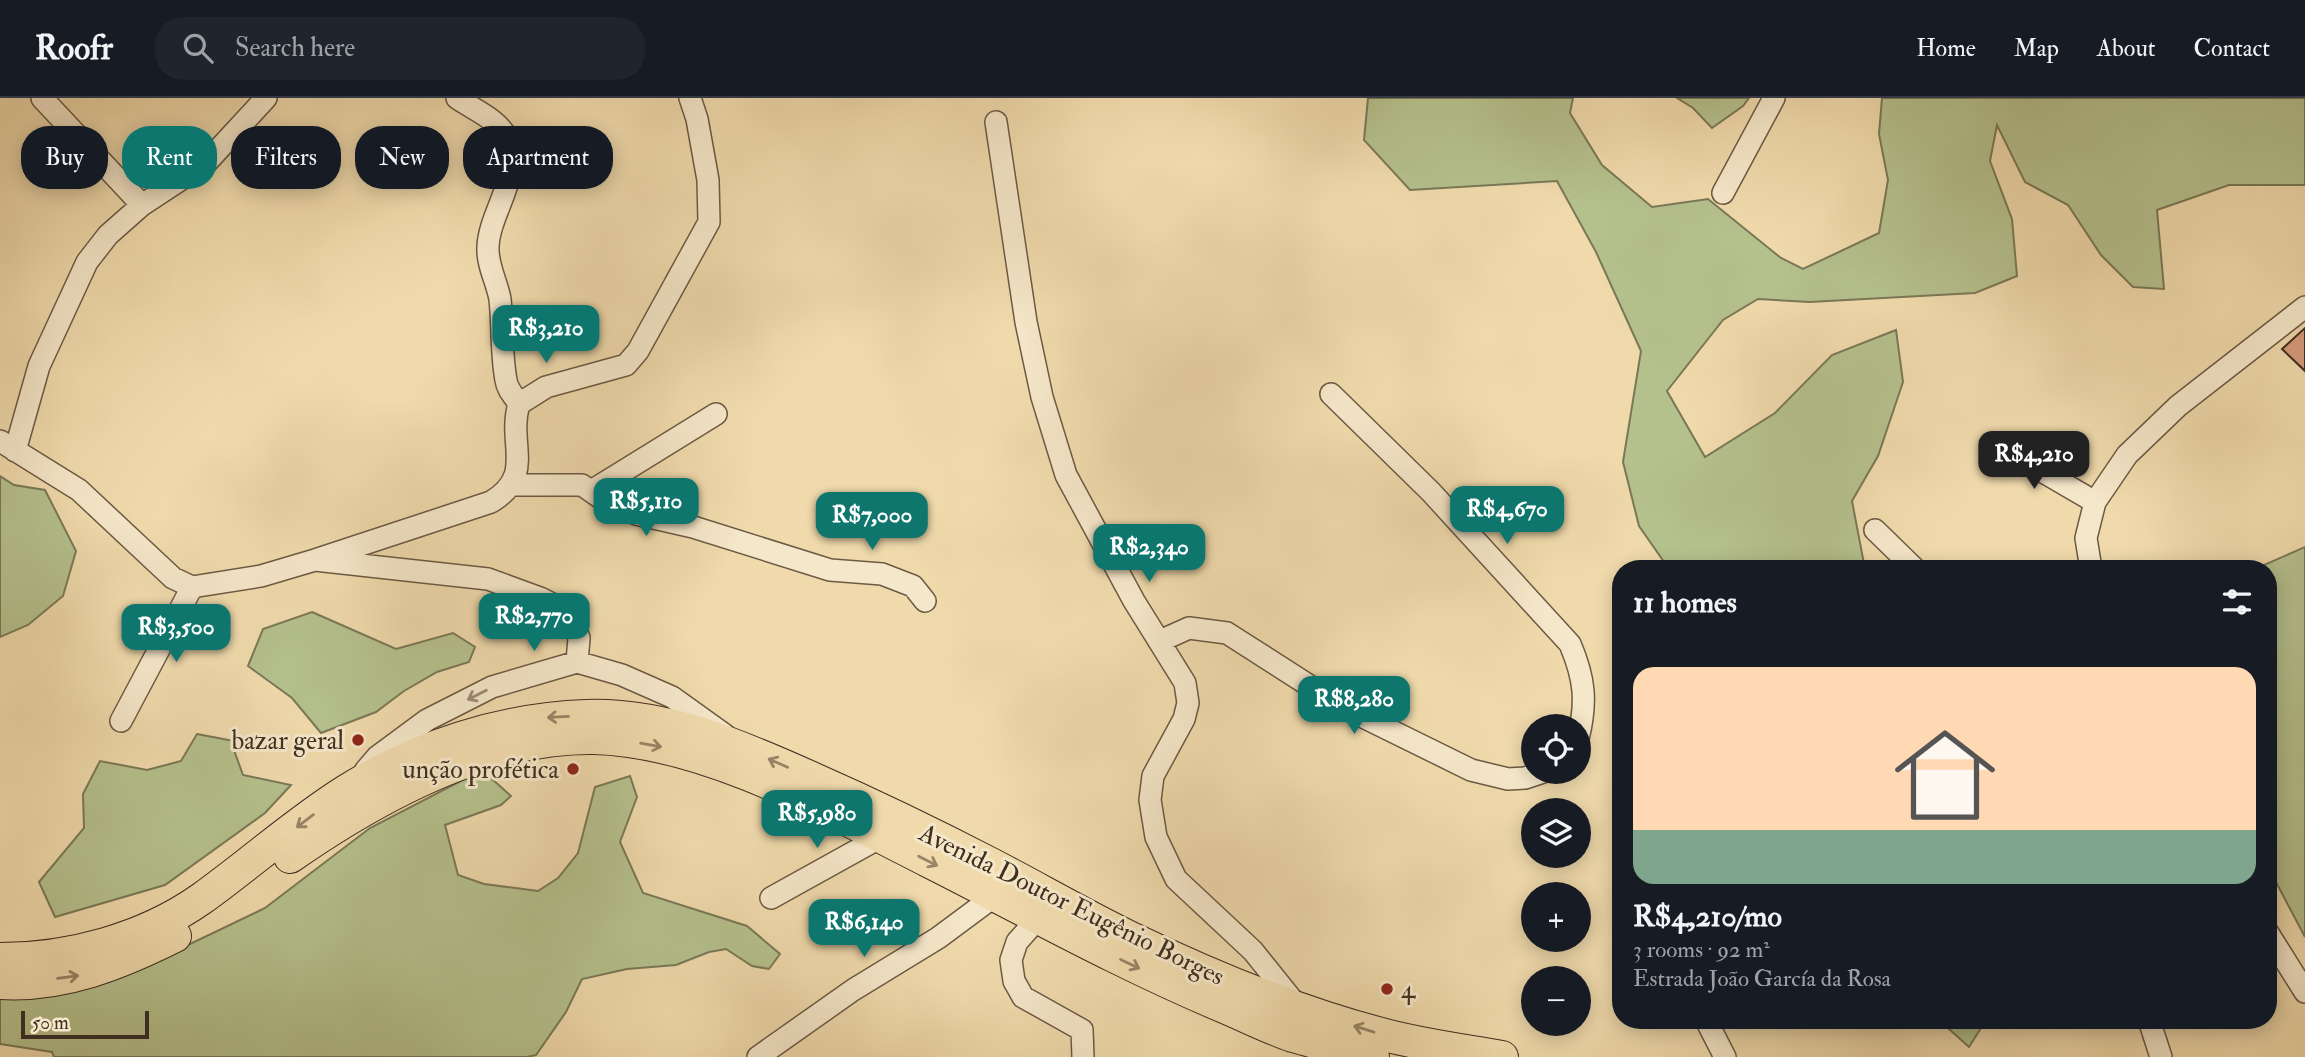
<!DOCTYPE html>
<html lang="en">
<head>
<meta charset="utf-8">
<style>
	:root { --surface:#171b24; --page:#20242c; --text:#f1f3f6; --muted:#9ea1a6; --line:#363941; --accent:#0f766e }
	body { margin:0; font-family:"IM FELL Double Pica",serif; background:var(--page); color:var(--text); height:100vh; display:flex; flex-direction:column; font-size:26px; white-space:nowrap }
	* { box-sizing:border-box; margin:0 }
	p { font-size:23px; color:var(--muted) }
	.icon { flex:none; width:38px; height:38px; fill:none; stroke:currentColor; stroke-width:2; stroke-linecap:round; stroke-linejoin:round }
	.map { position:relative; flex:1; overflow:hidden }
	.sheet { position:absolute; left:1612px; top:462px; width:665px; height:469px; display:flex; flex-direction:column; background:var(--surface); border-radius:28px; box-shadow:0 4px 18px #0003 }
	.sheet>* { flex:none }
	.hud { position:absolute; left:21px; top:28px; width:665px; height:63px; display:flex; gap:14px }
	.buttons { position:absolute; left:1521px; top:616px; display:grid; gap:14px }
	.buttons a { display:grid; place-items:center; width:70px; height:70px; border-radius:50%; background:var(--surface); box-shadow:0 4px 18px #0003; font-size:35px }
	.scale { position:absolute; left:21px; bottom:18px; width:128px; box-sizing:border-box; padding-left:7px; border:4px solid #3f2f21; border-top:0; font-size:19px; line-height:24px; white-space:nowrap; color:#3f2f21; -webkit-text-stroke:5px #f5e7c9; paint-order:stroke }
	.price { position:absolute; translate:-50% -60px; padding:0 16px; border-radius:14px; background:var(--accent); color:#fff; font-size:23px; line-height:46px; filter:drop-shadow(0 2px 4px #0008) }
	.price::after { content:''; position:absolute; left:50%; top:42px; width:21px; height:16px; margin-left:-10px; background:inherit; clip-path:polygon(0 0,100% 0,50% 100%) }
	.price.current { background:#222; color:#fff }
	ul { padding:0; list-style:none }
	li { display:grid; align-content:center; gap:14px; height:371px; padding:0 21px }
	li span { display:grid; place-items:center; height:217px; border-radius:21px; color:#555 }
	li>.icon { margin-inline-start:auto }
	span .icon { width:126px; height:126px; fill:#fffc; stroke-width:1 }
	li b { font-size:30px }
	h2 { display:flex; justify-content:space-between; align-items:center; height:84px; padding:0 21px; font-size:30px }
	.tag { padding:0 24px; border-radius:28px; background:var(--surface); box-shadow:0 4px 18px #0003; font-size:24px; line-height:63px }
	.tag.current { background:var(--accent); color:#fff }
	header { display:flex; align-items:center; gap:42px; box-sizing:border-box; height:98px; padding:0 35px; background:var(--surface); border-bottom:2px solid var(--line) }
	header strong { font-size:33px }
	nav { display:flex; gap:38px; margin-inline-start:auto; font-size:24px }
	.search { width:490px; height:63px; background:var(--page); display:flex; align-items:center; gap:18px; box-sizing:border-box; padding:0 24px; border-radius:28px; color:var(--muted); font-size:26px }
	.map>svg:first-child { display:block }
	.green { fill:#b5c18d; stroke:#7a7857; stroke-width:2 }
	.building { fill:#d59c7b; stroke:#3f2f21; stroke-width:2 }
	.lines { fill:none; stroke-linecap:round; stroke-linejoin:round }
	.minor-casing { stroke:#6b5a44; stroke-width:24 }
	.highway-casing { stroke:#3f2f21; stroke-width:34 }
	.minor { stroke:#f5e7c9; stroke-width:21 }
	.highway { stroke:#f0daac; stroke-width:32 }
	.oneway { stroke:#9a8b75 }
	.oneway2 { stroke:#988466 }
	.poi-dot { fill:#8f2418; stroke:#f5e7c9; stroke-width:2.5 }
	.labels { text-anchor:middle; stroke-width:6; stroke-linejoin:round; paint-order:stroke }
	.poi-label { font-size:26px; fill:#3f2f21; stroke:#f5e7c9; text-anchor:end }
	.street-label { font-size:26px; fill:#3f2f21; stroke:#f5e7c9 }
</style>
</head>
<body>
<header>
<strong>Roofr</strong>
<div class="search"><svg class="icon" aria-label="search" viewBox="0 0 24 24"><circle cx="10" cy="10" r="6"/><path d="M15 15l6 6"/></svg>Search here</div>
<nav><a>Home</a><a>Map</a><a>About</a><a>Contact</a></nav>
</header>
<div class="map">
<svg width="2305" height="959" viewBox="0 0 2305 959">
	<rect width="100%" height="100%" fill="#f0daac"/>
	<filter id="stains"><feTurbulence type="fractalNoise" baseFrequency=".00286" numOctaves="4"/><feColorMatrix values="0 0 0 0 .2 0 0 0 0 .09 0 0 0 0 .02 0 0 0 .5 -.17"/></filter>
	<radialGradient id="worn" r=".72"><stop offset=".6" stop-color="#630" stop-opacity="0"/><stop offset="1" stop-color="#630" stop-opacity=".3"/></radialGradient>
	<!-- green -->
	<path class="green" d="M1368,0h205l-3,15 32,52 50,42 56,-8 73,59 22,11 76,-36 9,-53 -9,-46 3,-36h423v87h-76l-72,25 7,79 -31,-2 -32,-32 -33,-50 -43,-23 -28,-57 -7,36 22,58 5,57 -42,17 -165,9 -52,-3 -35,21 -56,71 38,66 70,-44 57,-58 64,-25 7,52 -25,74 -26,45 13,68h-196l-30,-43 -16,-64 18,-111 -45,-99 -39,-71 -147,9 -46,-50z
		M1677,0h72l-6,8 -31,22 -19,-20z
		M0,378l14,9 31,5 31,61 -13,45 -35,29 -28,12z
		M2305,449v390l-37,-70v-298h-13z
		M312,514l84,37 57,-16 22,14 -6,15 -32,10 -33,19 -28,21 -55,21 -29,-35 -44,-32 15,-37z
		M197,636l42,8 -4,11 8,22 48,10 -26,28 -100,72 -110,32 -16,-35 45,-54 -1,-34 17,-33 47,9 34,-9z
		M482,672l29,26 -10,9 -56,20 13,50 26,9 54,7 20,-13 20,-25 17,-66 35,-11 7,21 -17,45 23,51 104,33 33,28 -11,15 -17,-3 -26,-17 -17,3 -33,13 -49,4 -45,10 -16,33 -30,43 -9,2h-473l-2,-5 -52,-8v-55l163,-32 102,-49 105,-80z
		M1939,922h47l-17,27z"/>
	<!-- building -->
	<path class="building" d="M2305,230v43l-23,-22z"/>
	<g class="lines">
		<!-- minor casing -->
		<g class="minor-casing">
			<path id="minor" d="M42,0l100,107
				M457,0c17,12 41,21 50,40 18,34 -18,74 -19,109 -1,18 9,35 12,52 3,27 1,55 6,81 1,9 8,16 13,24
				M996,24l30,200 16,75 24,78 68,126 51,82 3,20 -4,16 -31,57 -3,24 6,37 20,42 77,72 45,56
				M1723,95l51,-95
				M1331,296l100,98 139,152c15,35 17,58 8,95
				M0,343l79,49 94,88 19,9 69,-11 54,-16 173,19 52,19 22,11 10,10 7,19 -2,24
				M1995,346l100,58
				M15,353l24,-85 48,-104 21,-27 34,-30 64,-42 60,-65
				M513,387h69l23,16 31,13 57,13 137,43 52,4 31,12 12,15
				M593,392l123,-76
				M1875,432l40,39
				M315,462l176,-58c45,-27 16,-58 28,-98l27,-17 80,-22 12,-14 71,-129 -1,-42 -11,-61 -7,-21
				M2091,471l-5,-31 9,-36 32,-47 51,-49 127,-99
				M1160,543l29,-13 38,5 114,73 130,64 37,9 17,-1 18,-6
				M121,623l71,-134
				M365,673l12,-14 50,-37 65,-33 85,-25 45,13 50,22 53,38
				M771,800l110,-61
				M1039,819l-22,25 -6,18 3,21 9,16 59,33 1,27
				M2268,835l37,59
				M1706,922l19,37
				M2149,922l12,37
				M758,959l95,-67 85,-52 58,-43"/>
		</g>
		<!-- highway casing -->
		<g class="highway-casing">
			<path id="highway" d="M290,759c86,-60 197,-121 304,-119 113,3 237,74 336,124 97,49 192,102 292,144 24,10 47,22 71,30 27,8 54,14 80,21
				M0,861c69,0 144,-20 201,-60 49,-35 94,-76 145,-108 72,-45 156,-72 240,-75 79,-3 157,31 228,63 59,26 119,55 177,85 46,24 91,50 138,73 81,39 165,74 252,97 40,11 81,16 121,23
				M0,885c63,4 121,-20 175,-47"/>
		</g>
		<!-- minor -->
		<use href="#minor" class="minor"/>
		<!-- highway -->
		<use href="#highway" class="highway"/>
	</g>
	<!-- one-way arrows -->
	<defs><path id="oneway-shaft" d="M-6 0H5M1.5-3L5.5 0L1.5 3" fill="none" stroke-width="1.6" stroke-linecap="round" stroke-linejoin="round" transform="scale(1.75)"/></defs>
	<use class="oneway" href="#oneway-shaft" transform="translate(477 597) rotate(153)"/>
	<g class="oneway2">
		<use href="#oneway-shaft" transform="translate(558 619) rotate(177)"/>
		<use href="#oneway-shaft" transform="translate(651 647) rotate(10)"/>
		<use href="#oneway-shaft" transform="translate(778 665) rotate(-156)"/>
		<use href="#oneway-shaft" transform="translate(305 723) rotate(143)"/>
		<use href="#oneway-shaft" transform="translate(928 763) rotate(27)"/>
		<use href="#oneway-shaft" transform="translate(1130 866) rotate(26)"/>
		<use href="#oneway-shaft" transform="translate(68 879) rotate(-8)"/>
		<use href="#oneway-shaft" transform="translate(1364 931) rotate(-163)"/>
	</g>
	<!-- markers -->
	<g class="poi-dot">
		<circle cx="358" cy="642" r="7"/>
		<circle cx="573" cy="671" r="7"/>
		<circle cx="1387" cy="891" r="7"/>
	</g>
	<g class="labels">
		<!-- poi labels -->
		<g class="poi-label">
			<text x="344" y="651">bazar geral</text>
			<text x="559" y="680">unção profética</text>
			<text x="1401" y="900" text-anchor="start">4</text>
		</g>
		<!-- street labels -->
		<g class="street-label">
			<text transform="translate(1072 806) rotate(26)" y="9">Avenida Doutor Eugênio Borges</text>
		</g>
	</g>
	<rect width="100%" height="100%" filter="url(#stains)"/>
	<rect width="100%" height="100%" fill="url(#worn)"/>
</svg>
<div class="buttons">
<a><svg class="icon" aria-label="locate" viewBox="0 0 24 24"><circle cx="12" cy="12" r="6"/><path d="M12 2v4M12 18v4M2 12h4M18 12h4"/></svg></a>
<a><svg class="icon" aria-label="layers" viewBox="0 0 24 24"><path d="M12 4l9 5-9 5-9-5zM3 14l9 5 9-5"/></svg></a>
<a>+</a>
<a>−</a>
</div>
<div class="scale">50 m</div>
<b class="price" style="left:546px;top:267px">R$3,210</b>
<b class="price current" style="left:2034px;top:393px">R$4,210</b>
<b class="price" style="left:646px;top:440px">R$5,110</b>
<b class="price" style="left:1507px;top:448px">R$4,670</b>
<b class="price" style="left:872px;top:454px">R$7,000</b>
<b class="price" style="left:1149px;top:486px">R$2,340</b>
<b class="price" style="left:534px;top:555px">R$2,770</b>
<b class="price" style="left:176px;top:566px">R$3,500</b>
<b class="price" style="left:1354px;top:638px">R$8,280</b>
<b class="price" style="left:817px;top:752px">R$5,980</b>
<b class="price" style="left:864px;top:861px">R$6,140</b>
<div class="hud">
<a class="tag">Buy</a>
<a class="tag current">Rent</a>
<a class="tag">Filters</a>
<a class="tag">New</a>
<a class="tag">Apartment</a>
</div>
<section class="sheet">
<h2>11 homes<svg class="icon" aria-label="filters" viewBox="0 0 24 24"><path d="M4 7h16M4 17h16"/><circle cx="9" cy="7" r="2"/><circle cx="15" cy="17" r="2"/></svg></h2>
<ul>
<li><span style="background:linear-gradient(#ffd9b3 75%,#7fa58c 0)"><svg class="icon" aria-label="home" viewBox="0 0 24 24"><path d="M3 11l9-7 9 7M6 9v11h12V9"/></svg></span><div><b>R$4,210/mo</b><p>3 rooms · 92 m²</p><p>Estrada João García da Rosa</p></div></li>
</ul>
</section>
</div>
</body>
</html>
